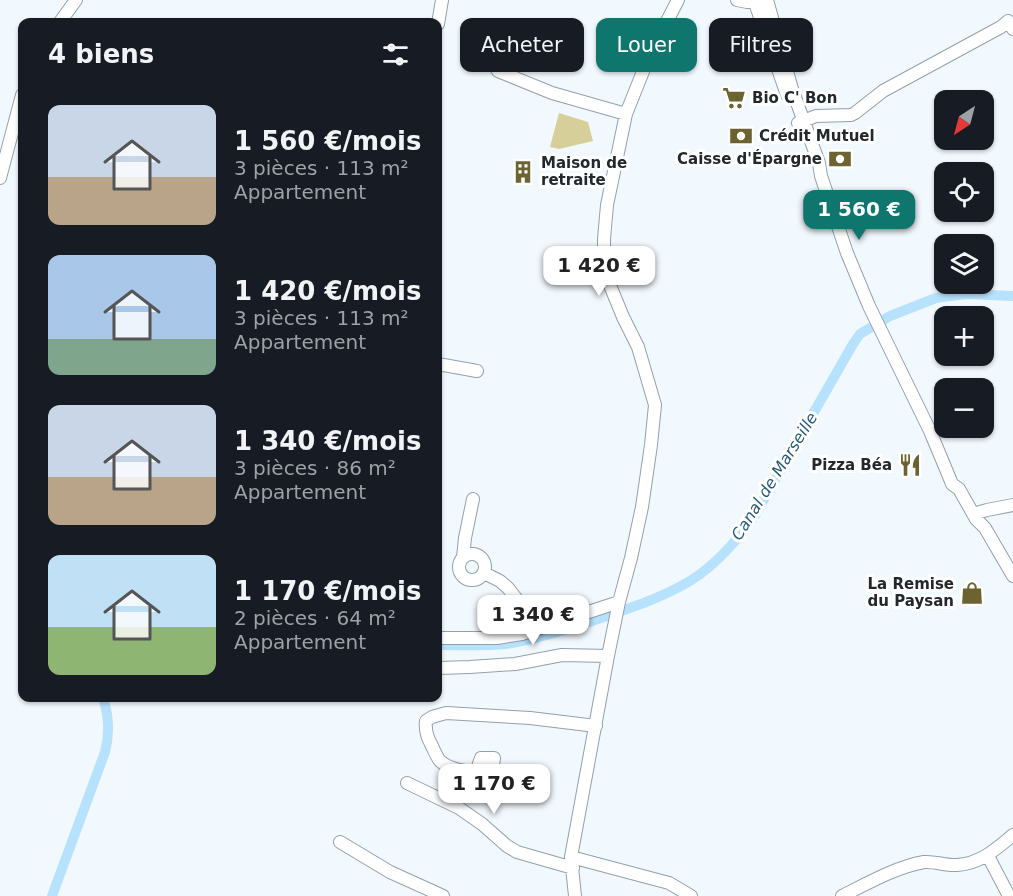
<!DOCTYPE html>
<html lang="fr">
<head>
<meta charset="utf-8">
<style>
	:root { --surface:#171b24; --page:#20242c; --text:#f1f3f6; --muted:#9ea1a6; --accent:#0f766e }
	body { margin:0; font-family:"DejaVu Sans",sans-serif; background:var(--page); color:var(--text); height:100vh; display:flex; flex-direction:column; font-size:22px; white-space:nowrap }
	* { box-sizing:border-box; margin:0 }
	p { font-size:20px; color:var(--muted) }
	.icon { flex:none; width:33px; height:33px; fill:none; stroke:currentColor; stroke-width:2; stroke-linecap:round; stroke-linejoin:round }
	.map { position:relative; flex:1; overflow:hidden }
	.side { position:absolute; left:18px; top:18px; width:424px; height:684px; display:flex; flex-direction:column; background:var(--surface); border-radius:12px; box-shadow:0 2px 4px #0004 }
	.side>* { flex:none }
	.guide { position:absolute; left:460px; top:18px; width:462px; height:54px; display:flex; gap:12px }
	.needle { width:39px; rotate:216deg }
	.buttons { position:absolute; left:934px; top:90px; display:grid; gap:12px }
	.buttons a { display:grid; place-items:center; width:60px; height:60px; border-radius:12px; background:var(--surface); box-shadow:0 2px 4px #0004; font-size:30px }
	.price { position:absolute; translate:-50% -51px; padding:0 14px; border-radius:12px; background:#fff; color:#222; font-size:20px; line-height:39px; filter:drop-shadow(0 2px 3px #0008) }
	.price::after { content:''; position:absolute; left:50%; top:36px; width:18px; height:14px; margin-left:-9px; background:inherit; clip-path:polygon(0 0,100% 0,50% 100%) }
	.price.selected { background:var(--accent); color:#fff }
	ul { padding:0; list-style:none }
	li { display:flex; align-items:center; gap:18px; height:150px; padding:0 30px }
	li span { display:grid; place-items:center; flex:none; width:168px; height:120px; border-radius:12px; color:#555 }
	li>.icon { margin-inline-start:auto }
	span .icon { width:72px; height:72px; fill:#fffc; stroke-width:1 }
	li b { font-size:26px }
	h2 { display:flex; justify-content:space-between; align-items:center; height:72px; padding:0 30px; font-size:26px }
	.pill { padding:0 21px; border-radius:12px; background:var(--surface); box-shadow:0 2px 4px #0004; font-size:21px; line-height:54px }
	.pill.selected { background:var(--accent); color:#fff }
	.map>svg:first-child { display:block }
	.green { fill:#d7cf99 }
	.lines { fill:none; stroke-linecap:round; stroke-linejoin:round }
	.canal { stroke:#b7e2fe; stroke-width:10 }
	.minor-casing { stroke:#91a1ab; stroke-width:14 }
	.minor { stroke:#fff; stroke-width:12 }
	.labels { text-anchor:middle; stroke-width:6; stroke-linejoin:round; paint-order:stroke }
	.poi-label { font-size:15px; font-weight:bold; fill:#22282c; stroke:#fff; text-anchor:start }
	.water-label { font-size:16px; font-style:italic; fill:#255c7b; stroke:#fff }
</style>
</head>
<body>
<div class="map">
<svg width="1013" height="896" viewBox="0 0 1013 896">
	<rect width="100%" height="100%" fill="#f2f9fe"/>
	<!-- green -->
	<path class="green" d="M559,113l29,9 5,19 -34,8 -9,-2z"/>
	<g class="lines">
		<!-- canal -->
		<path class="canal" d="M438,645c23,0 46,1 68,-1 28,-4 54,-13 80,-21 38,-13 80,-25 113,-48 23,-17 40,-37 56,-60l98,-171 7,-10 30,-18 46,-18 30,-4 47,2
			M52,896l53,-144c5,-19 4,-36 -2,-54"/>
		<!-- minor casing -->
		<g class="minor-casing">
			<path id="minor" d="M737,0l10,2 15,-1
				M754,0l33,95
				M767,0l25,89 27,74 2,13 26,77 22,53 61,125 20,48 2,5 7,5 17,30 9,9 28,48
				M60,22l16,-22
				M438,24l4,-24
				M493,62l5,9 54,22 74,21
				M798,123l18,-7 35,-1 4,-2 28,-22 118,-64 7,-6 5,8
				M0,178l22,-83
				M438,364l39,7
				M973,514l14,-4 26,-5
				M459 567a13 13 0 1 1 26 0a13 13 0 1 1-26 0Z
				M463,557l2,-19 8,-39
				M484,573l16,8 8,7 31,40
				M438,638h59l25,-4 97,-32
				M438,668l32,-1 45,-3 47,-9 46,1
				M476,772l5,-14h13l-2,15 -2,1c-15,-2 -38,-2 -50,-13 -4,-5 -6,-11 -9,-17 -4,-7 -6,-14 -5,-23l6,-4 14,-4 84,5 66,8
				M407,783l52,25 23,16 25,22 10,6 56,16
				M340,842l50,30 53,24
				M988,856l21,40
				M571,857l98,26 22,13
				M575,896l-4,-39 37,-201 11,-54 12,-44 11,-51 9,-62 4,-40 -17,-58 -15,-30 -16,-39 -3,-19v-20l3,-34 19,-91 24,-60 28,-54
				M842,896c26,-13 54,-29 82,-34 11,-1 22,4 33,3 23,-1 39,-16 56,-30"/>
		</g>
		<!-- minor -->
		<use href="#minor" class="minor"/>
	</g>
	<!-- icons -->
	<defs>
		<g id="supermarket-bare" transform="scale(1.8)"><path d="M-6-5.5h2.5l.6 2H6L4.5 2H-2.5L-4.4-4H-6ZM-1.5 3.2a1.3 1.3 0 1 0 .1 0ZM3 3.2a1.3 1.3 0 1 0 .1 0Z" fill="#6c6330" stroke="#fff" stroke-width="2.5" paint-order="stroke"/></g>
		<g id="bank-bare" transform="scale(1.8)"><path d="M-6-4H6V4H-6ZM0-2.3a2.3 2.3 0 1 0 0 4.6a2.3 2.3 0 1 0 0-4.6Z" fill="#6c6330" stroke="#fff" stroke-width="2.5" paint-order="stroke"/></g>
		<g id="building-bare" transform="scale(1.8)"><path d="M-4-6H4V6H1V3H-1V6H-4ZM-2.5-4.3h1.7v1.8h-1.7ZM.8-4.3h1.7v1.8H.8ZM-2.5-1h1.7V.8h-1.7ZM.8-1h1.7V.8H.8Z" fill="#6c6330" stroke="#fff" stroke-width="2.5" paint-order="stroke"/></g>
		<g id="restaurant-bare" transform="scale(1.8)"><path d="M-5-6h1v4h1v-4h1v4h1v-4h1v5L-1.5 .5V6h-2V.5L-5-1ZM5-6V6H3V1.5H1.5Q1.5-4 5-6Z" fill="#6c6330" stroke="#fff" stroke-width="2.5" paint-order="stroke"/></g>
		<g id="shop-bare" transform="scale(1.8)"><path d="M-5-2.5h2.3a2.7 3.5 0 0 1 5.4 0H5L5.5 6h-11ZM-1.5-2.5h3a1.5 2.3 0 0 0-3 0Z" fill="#6c6330" stroke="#fff" stroke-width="2.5" paint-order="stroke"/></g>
	</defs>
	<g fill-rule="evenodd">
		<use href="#supermarket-bare" x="734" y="98"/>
		<use href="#bank-bare" x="741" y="136"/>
		<use href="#bank-bare" x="840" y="159"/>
		<use href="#building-bare" x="523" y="172"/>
		<use href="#restaurant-bare" x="910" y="465"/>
		<use href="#shop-bare" x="972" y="593"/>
	</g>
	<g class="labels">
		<!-- poi labels -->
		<g class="poi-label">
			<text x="752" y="103">Bio C' Bon</text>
			<text x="759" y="141">Crédit Mutuel</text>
			<text x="822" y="164" text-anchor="end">Caisse d'Épargne</text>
			<text x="541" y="168">Maison de<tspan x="541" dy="17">retraite</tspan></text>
			<text x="892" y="470" text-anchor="end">Pizza Béa</text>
			<text x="954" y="589" text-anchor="end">La Remise<tspan x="954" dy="17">du Paysan</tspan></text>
		</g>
		<!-- water labels -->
		<g class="water-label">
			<text transform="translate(774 476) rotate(-58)" y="6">Canal de Marseille</text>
		</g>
	</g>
</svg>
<div class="buttons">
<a><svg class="needle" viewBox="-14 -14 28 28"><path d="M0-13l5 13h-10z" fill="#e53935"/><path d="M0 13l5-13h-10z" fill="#9ea1a6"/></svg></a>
<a><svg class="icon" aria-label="locate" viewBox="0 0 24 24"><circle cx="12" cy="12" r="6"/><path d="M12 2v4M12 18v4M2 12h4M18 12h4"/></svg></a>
<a><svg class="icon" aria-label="layers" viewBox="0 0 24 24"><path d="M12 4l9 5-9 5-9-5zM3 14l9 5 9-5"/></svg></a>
<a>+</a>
<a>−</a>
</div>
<b class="price selected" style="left:859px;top:241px">1 560 €</b>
<b class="price" style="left:599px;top:297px">1 420 €</b>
<b class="price" style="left:533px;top:646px">1 340 €</b>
<b class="price" style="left:494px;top:815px">1 170 €</b>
<div class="guide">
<a class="pill">Acheter</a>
<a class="pill selected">Louer</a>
<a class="pill">Filtres</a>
</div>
<section class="side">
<h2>4 biens<svg class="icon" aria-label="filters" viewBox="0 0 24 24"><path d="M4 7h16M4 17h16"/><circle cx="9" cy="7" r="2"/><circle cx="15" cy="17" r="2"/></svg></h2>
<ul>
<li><span style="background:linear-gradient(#c9d6e8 60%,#b9a48a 0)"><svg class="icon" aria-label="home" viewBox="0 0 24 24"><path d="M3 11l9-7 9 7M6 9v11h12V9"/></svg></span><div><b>1 560 €/mois</b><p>3 pièces · 113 m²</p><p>Appartement</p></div></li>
<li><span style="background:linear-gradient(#a9c7e8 70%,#7fa58c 0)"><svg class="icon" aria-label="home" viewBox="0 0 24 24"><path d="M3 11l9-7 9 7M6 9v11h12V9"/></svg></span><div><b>1 420 €/mois</b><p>3 pièces · 113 m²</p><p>Appartement</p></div></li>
<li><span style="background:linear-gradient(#c9d6e8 60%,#b9a48a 0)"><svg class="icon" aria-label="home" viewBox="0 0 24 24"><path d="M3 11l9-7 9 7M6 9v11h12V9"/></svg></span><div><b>1 340 €/mois</b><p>3 pièces · 86 m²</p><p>Appartement</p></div></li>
<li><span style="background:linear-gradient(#bfe0f5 60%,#8fb573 0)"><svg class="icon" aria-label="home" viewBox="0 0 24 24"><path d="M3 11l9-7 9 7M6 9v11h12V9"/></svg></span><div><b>1 170 €/mois</b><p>2 pièces · 64 m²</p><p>Appartement</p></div></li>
</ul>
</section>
</div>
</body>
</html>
